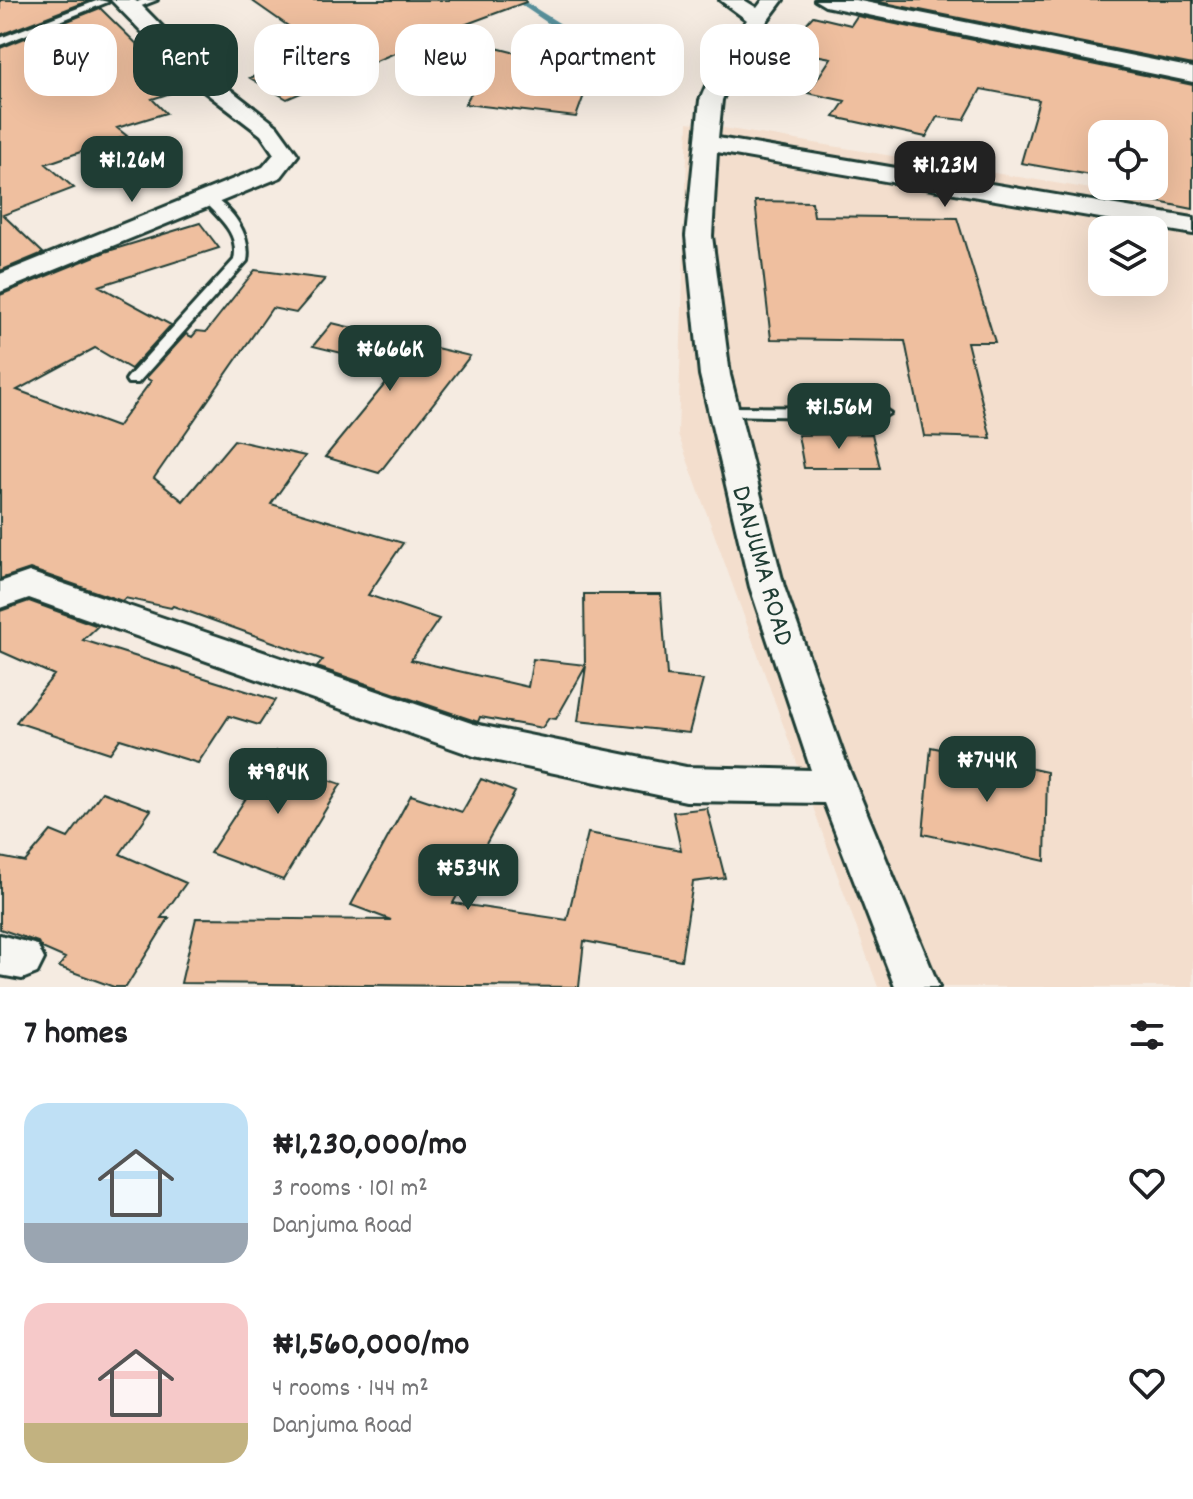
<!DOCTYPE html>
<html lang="en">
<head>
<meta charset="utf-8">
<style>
	:root { --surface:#fff; --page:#f2f2f2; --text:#202124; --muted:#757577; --accent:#1f3d34 }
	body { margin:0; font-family:Dekko,sans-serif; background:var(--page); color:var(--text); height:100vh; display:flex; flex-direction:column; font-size:30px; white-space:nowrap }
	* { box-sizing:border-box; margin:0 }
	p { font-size:26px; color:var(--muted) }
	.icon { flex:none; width:44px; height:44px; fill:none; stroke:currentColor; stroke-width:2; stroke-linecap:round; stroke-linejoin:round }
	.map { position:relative; height:987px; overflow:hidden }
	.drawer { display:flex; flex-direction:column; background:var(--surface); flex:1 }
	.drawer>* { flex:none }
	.guide { position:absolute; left:24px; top:24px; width:1146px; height:72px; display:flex; gap:16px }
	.fabs { position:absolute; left:1088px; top:120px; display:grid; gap:16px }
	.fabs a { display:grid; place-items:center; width:80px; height:80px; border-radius:16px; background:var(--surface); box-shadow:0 8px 32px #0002; font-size:40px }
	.price { position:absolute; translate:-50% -68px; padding:0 18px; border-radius:16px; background:var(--accent); color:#fff; font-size:26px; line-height:52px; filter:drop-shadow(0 2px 4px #0008) }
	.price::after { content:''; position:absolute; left:50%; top:48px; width:24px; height:18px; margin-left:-12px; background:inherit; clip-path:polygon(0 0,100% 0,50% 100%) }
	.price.selected { background:#222; color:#fff }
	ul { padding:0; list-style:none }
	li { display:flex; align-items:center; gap:24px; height:200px; padding:0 24px }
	li span { display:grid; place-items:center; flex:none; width:224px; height:160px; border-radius:24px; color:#555 }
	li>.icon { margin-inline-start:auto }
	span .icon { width:96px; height:96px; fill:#fffc; stroke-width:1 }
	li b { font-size:34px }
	h2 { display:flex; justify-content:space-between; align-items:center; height:96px; padding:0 24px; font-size:34px }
	.tag { padding:0 28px; border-radius:24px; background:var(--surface); box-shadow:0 8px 32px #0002; font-size:28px; line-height:72px }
	.tag.selected { background:var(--accent); color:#fff }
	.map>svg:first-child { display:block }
	.built { fill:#f3decd; fill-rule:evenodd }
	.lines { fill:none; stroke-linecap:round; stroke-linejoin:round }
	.stream { fill:#59909b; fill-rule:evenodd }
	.building { fill:#efbf9f; stroke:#1f3d34; stroke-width:2 }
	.lane-casing { stroke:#1f3d34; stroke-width:6 }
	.street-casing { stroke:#1f3d34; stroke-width:6 }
	.lane { fill:#f6f6f2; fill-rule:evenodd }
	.street { fill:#f6f6f2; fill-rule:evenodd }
	.labels { text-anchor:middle; stroke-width:6; stroke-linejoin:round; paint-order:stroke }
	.street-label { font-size:28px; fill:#1f3d34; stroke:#f6f6f2 }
</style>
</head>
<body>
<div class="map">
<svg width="1193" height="987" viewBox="0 0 1193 987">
	<rect width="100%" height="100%" fill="#f5ebe1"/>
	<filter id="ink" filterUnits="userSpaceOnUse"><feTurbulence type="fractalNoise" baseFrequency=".0125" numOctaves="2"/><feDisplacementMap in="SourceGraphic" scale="16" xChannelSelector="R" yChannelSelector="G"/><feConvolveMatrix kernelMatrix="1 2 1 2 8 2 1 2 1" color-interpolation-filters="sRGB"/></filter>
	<g filter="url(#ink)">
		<!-- built -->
		<path class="built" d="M688,122l505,84v781h-315l-200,-553zM1102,230h52v52h-52z"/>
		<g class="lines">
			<!-- stream -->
			<path class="stream" d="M514,0h8l42,26 109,49 -7,2 -108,-47z"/>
		</g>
		<!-- building -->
		<path class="building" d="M0,0h91l-91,35z
			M251,0h274l1,2 -89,33 -150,64 -37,-21 71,-29z
			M870,0h323v65z
			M100,8l49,48 41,31 -38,12 14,14 -49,15 10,8 -81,28 28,24 -71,27 40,38 -43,18v-223z
			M813,16l38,9 6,-9 336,69v124l-65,-13 2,-10h24v-52h-52v43l-81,-14 18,-63 -58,-11 -17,31 -27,-3 -11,20 -92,-20 11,-16 -37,-8 23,-35 -48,-9z
			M496,48l60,15 28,32 -8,22 -111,-13z
			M755,201l57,1 2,14 143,2 38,124h-28l24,96 -67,-2 -19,-95 -134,-2z
			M200,223l19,25 -120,38 72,39 -40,44 -36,-21 -78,42 100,37 34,-46 -5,-3 40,-44 6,3 5,-6 9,1 49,-62 70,9 -29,34 -24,-5 -118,170 29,23 51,-61 71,16 -34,48 132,39 -35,52 71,24 -28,41 117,27 5,-28 52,6 -1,-71h77l6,82 36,4 -14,53 -111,-12 8,-55 -30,53 -7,-1 -7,10 -62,-11 -2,5 -161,-55 6,-7 -150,-54 -2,2 -46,-10 -3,3 -92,-32 -30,10v-284l105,-43z
			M332,323l138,33 -91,117 -54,-16 74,-90 -86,-21z
			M872,434l8,34h-76l-6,-33z
			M29,601l69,25 -15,14 192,60 -16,25 -30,-9 -31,47 -78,-24 -10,14 -94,-31 38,-47 -54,-24v-40z
			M931,747l116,25 -2,89 -122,-27z
			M277,751l50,16 2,13 12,4 -58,96 -73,-27z
			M481,779l34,13 -62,111 114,17 21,-87 93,17 -8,-38 34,-4 18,70 -32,4 -12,78 -97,-19 -5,46 -398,-4 15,-65 195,2 -40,-15 60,-110 51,17z
			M102,792l49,18 -31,44 66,29 -25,35h8l-43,69h-12l-55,-20 6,-9 -23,-10 -4,-6 -38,-13v-72l25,5 26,-31 17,7z"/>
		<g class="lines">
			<!-- lane casing -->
			<g class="lane-casing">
				<path id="lane" d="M99,0l9,2 -108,43v-7z
					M142,0h15l-26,10 -5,-3z
					M208,195c23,11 44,40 39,66l-109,122h-10l-2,-3 2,-3 106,-117c6,-28 -16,-42 -32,-61z
					M724,407l158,1 8,5 -8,5 -163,-3 -3,-3z"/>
			</g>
			<!-- street casing -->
			<g class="street-casing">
				<path id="street" d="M111,0h23l5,3 65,66 73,57 21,29 -17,22 -281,115v-18l263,-107 11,-13 -13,-19 -73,-56z
					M720,0h24l13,8 6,-8h20l-43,57 -18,43 -4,38 475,80v16l-476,-82 -5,84 18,139 54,212 62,175 93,225h-44l-71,-184 -138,-2 -212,-45 -445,-158 -29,10v-26l29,-10 445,152 212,43 125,3 -61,-183 -50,-212 -14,-139 14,-136 19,-44 28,-36z
					M815,0h40l338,68v14l-368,-76z
					M0,935l37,10 7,14 -7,14 -15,6 -22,-4z"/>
			</g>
			<!-- lane -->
			<use href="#lane" class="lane"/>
			<!-- street -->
			<use href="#street" class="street"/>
		</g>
	</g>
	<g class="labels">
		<!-- street labels -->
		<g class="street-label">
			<text transform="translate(765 565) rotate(74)" y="10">DANJUMA ROAD</text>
		</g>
	</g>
</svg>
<div class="fabs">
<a><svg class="icon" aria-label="locate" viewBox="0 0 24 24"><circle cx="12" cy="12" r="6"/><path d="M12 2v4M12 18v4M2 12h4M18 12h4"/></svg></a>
<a><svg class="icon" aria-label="layers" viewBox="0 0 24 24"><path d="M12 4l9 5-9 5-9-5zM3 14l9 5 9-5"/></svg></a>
</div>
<b class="price" style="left:132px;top:204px">₦1.26M</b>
<b class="price selected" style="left:945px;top:209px">₦1.23M</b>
<b class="price" style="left:390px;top:393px">₦666K</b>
<b class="price" style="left:839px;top:451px">₦1.56M</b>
<b class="price" style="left:987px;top:804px">₦744K</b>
<b class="price" style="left:278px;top:816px">₦984K</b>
<b class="price" style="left:468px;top:912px">₦534K</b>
<div class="guide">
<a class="tag">Buy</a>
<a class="tag selected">Rent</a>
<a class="tag">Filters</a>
<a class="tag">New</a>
<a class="tag">Apartment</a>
<a class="tag">House</a>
</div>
</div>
<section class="drawer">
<h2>7 homes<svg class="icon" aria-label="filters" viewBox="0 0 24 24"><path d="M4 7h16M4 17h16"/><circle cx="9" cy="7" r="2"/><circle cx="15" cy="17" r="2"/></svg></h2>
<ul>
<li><span style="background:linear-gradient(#bfe0f5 75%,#9aa5b1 0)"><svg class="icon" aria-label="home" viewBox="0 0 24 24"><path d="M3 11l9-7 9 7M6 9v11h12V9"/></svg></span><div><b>₦1,230,000/mo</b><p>3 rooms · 101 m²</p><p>Danjuma Road</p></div><svg class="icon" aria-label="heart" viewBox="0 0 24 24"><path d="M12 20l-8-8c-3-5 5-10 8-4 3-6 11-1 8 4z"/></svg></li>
<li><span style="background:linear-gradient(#f6c9c9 75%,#c2b280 0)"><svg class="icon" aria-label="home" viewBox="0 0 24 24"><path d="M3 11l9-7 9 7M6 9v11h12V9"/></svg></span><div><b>₦1,560,000/mo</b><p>4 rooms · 144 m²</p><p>Danjuma Road</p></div><svg class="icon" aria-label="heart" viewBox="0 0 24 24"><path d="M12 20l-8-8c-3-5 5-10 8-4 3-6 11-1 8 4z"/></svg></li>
</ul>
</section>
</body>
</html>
